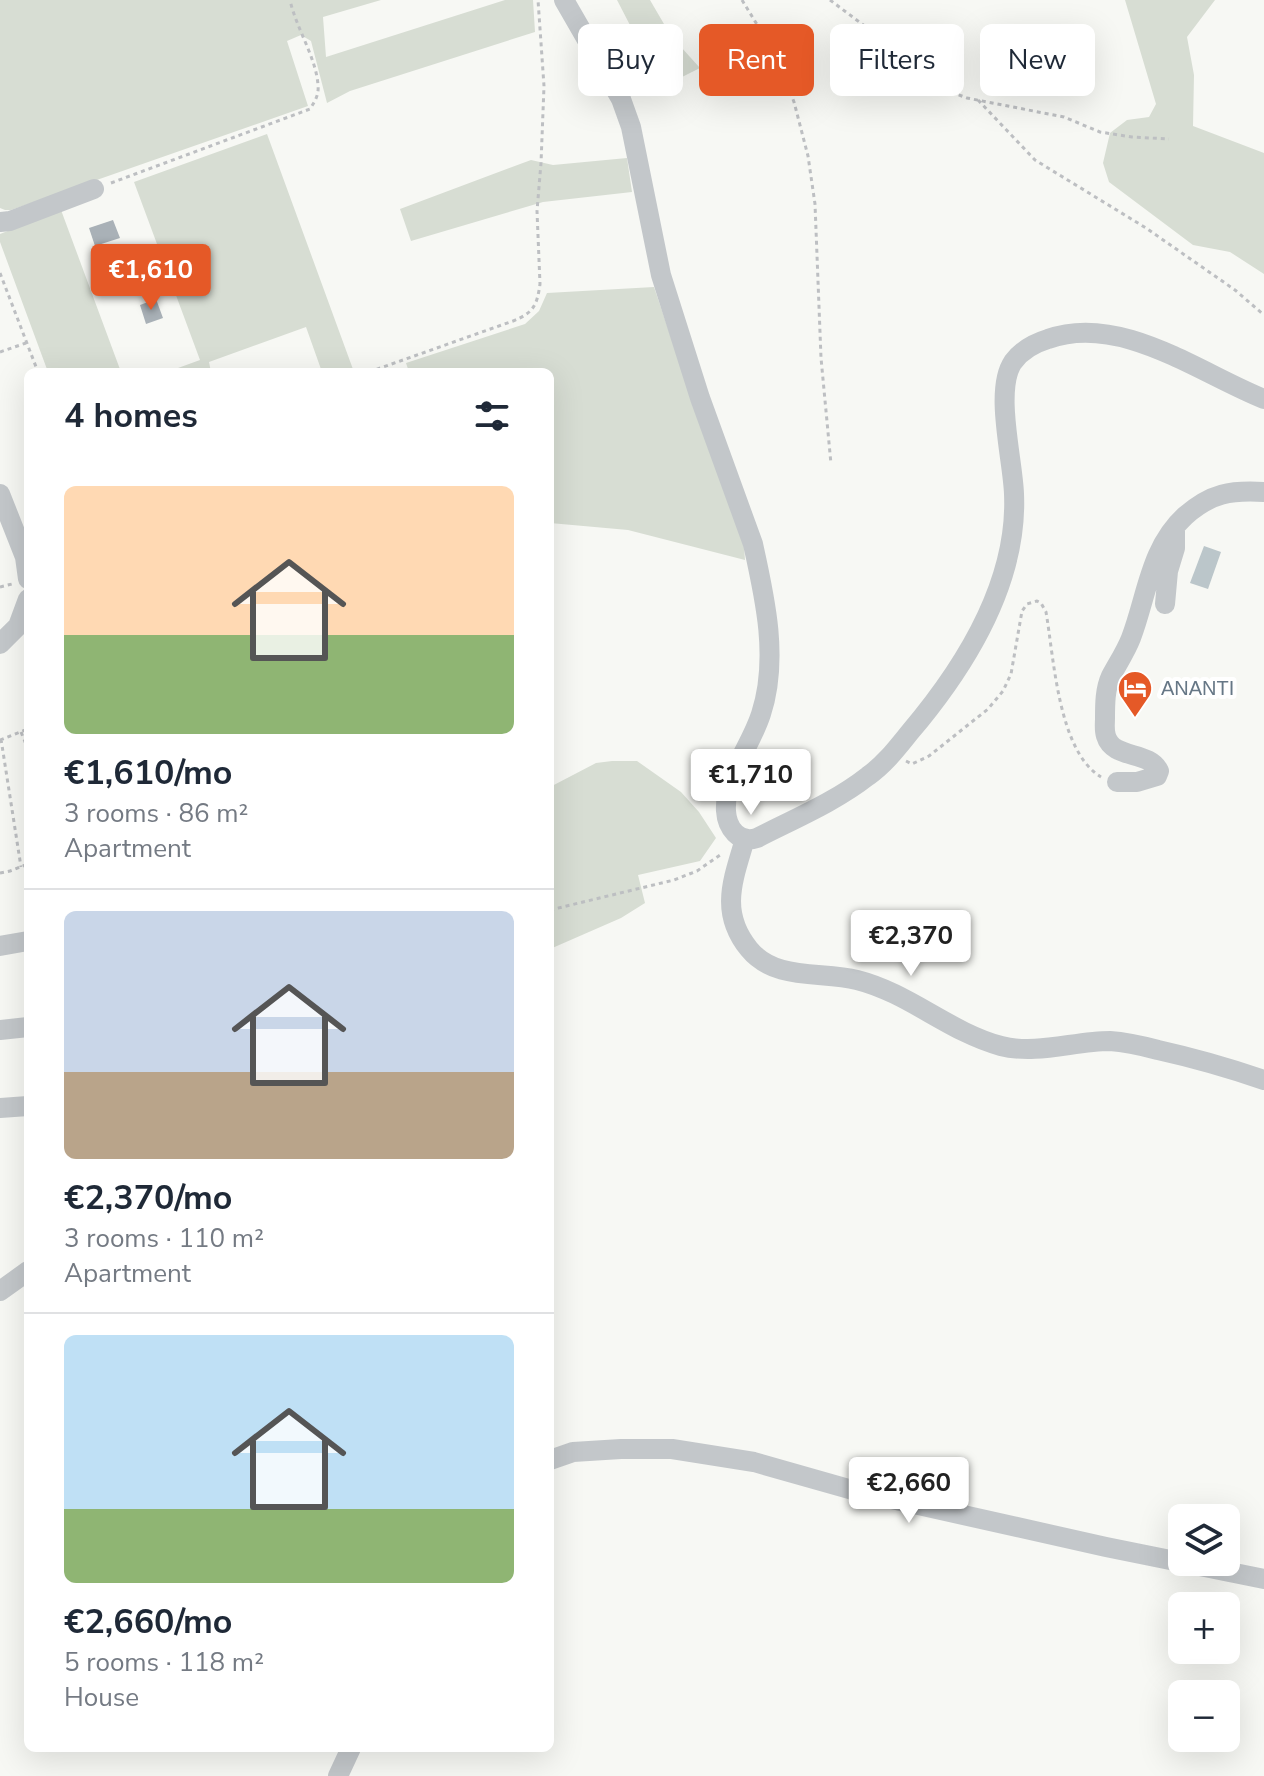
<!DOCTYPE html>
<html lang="en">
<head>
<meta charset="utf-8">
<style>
	:root { --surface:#fff; --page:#f6f6f7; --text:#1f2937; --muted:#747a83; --line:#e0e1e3; --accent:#e55927 }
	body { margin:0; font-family:"Nunito Sans",sans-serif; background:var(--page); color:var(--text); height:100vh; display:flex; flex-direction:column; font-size:30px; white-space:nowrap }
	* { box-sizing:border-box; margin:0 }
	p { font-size:26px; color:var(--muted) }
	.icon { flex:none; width:44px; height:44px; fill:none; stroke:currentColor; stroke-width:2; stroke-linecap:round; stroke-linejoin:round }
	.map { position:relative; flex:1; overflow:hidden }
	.panel { position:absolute; left:24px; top:368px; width:530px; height:1384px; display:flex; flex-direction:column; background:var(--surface); border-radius:12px; box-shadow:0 8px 32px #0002 }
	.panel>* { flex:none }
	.top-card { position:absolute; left:578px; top:24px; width:566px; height:72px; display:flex; gap:16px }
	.fabs { position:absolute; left:1168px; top:1504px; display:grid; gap:16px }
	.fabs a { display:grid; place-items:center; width:72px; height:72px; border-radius:12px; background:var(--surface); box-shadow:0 8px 32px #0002; font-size:40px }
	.price { position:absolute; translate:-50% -68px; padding:0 18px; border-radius:8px; background:#fff; color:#222; font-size:26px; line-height:52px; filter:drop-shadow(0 2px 4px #0008) }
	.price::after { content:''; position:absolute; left:50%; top:48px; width:24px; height:18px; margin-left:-12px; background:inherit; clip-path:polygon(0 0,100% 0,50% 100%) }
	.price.active { background:var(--accent); color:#fff }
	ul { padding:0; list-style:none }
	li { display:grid; align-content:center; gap:16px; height:424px; padding:0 40px }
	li+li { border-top:2px solid var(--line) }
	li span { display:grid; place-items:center; height:248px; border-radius:12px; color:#555 }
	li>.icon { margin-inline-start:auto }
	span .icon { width:144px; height:144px; fill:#fffc; stroke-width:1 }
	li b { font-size:34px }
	h2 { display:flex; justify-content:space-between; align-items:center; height:96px; padding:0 40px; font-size:34px }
	.chip { padding:0 28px; border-radius:12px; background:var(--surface); box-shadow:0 8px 32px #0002; font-size:28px; line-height:72px }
	.chip.active { background:var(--accent); color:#fff }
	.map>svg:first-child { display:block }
	.green { fill:#d7ddd3 }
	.water { fill:#bbc6ca }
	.building { fill:#a9b1b7 }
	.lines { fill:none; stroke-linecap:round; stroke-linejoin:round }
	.path { stroke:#bdbfc2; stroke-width:3; stroke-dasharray:4 4; stroke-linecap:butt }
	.minor { stroke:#c3c7ca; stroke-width:20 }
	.labels { text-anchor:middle; stroke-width:8; stroke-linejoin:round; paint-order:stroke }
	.poi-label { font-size:20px; fill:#667786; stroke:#fff; text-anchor:start }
</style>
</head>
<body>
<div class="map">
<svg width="1264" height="1776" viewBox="0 0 1264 1776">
	<rect width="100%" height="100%" fill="#f7f8f4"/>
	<!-- green -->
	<path class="green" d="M0,0h381l-58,17 3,40 179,-57h28l2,32 -185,59 -23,12 -16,-62 -10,-6 -14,6 21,65 -297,104h-6l-5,-2z
		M617,0h33l21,36 29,32 -38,19z
		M1125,0h90l-28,37 7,38 -1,51 71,27v121l-34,-22 -37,-7 -84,-63 -6,-19 7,-30 17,-13 22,-3 7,-13z
		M267,134l87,238h-32l-16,-45 -97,35 2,10h-44l33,-12 -66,-178z
		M627,158l5,34 -89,10 -132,39 -11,-32 131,-49 22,5z
		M61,210l60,162h-73l-48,-130v-8z
		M654,287l40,119 50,140 1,14 -117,-30 -78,-7v-151h-141l-3,-9 119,-39 14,-13 8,-18z
		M612,761h25l44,31 18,20 17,26 -16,23 -62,14 7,28 -24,15 -71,31v-162l46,-24z"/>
	<!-- water -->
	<path class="water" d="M1204,546l17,6 -13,37 -18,-6z"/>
	<!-- building -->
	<path class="building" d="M113,220l7,18 -25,8 -6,-18z
		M156,299l7,19 -17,6 -6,-19z"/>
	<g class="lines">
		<!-- path -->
		<path class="path" d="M742,0l30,49 8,17 14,36 14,54 7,48 6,154 10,106
			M830,0l124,93 13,5 97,19 36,15 32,5 37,2
			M978,100l57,60 111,68 89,62 29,25
			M111,183l199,-74c5,-8 9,-14 8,-24 -2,-28 -22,-57 -28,-85
			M0,273l38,99
			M0,352l26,-9
			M369,372l144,-51c20,-8 24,-15 27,-37l-3,-73 4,-48 3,-77 -6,-86
			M0,587l12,-3
			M21,732l7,17
			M1,739l20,128
			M0,740l28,-11
			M906,761l6,3 17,-8 59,-47 15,-18 8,-17 11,-63 5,-7 10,-3 4,2 5,9c8,46 12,139 55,165
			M0,873l10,-2 18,-7
			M550,910l124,-30 23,-9 26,-18"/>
		<!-- minor -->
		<path class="minor" d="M564,0l57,99 10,28 30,148 39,123 53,146c12,54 26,115 8,170 -10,32 -37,63 -35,97 1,17 13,33 31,27 37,-19 78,-36 111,-62 17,-12 29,-28 42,-44 55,-65 108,-149 104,-238 -1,-34 -20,-104 -1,-132 8,-11 22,-19 35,-23 72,-26 151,34 216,60
			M0,222l10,-1 84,-32
			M0,494l25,63 3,22
			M1165,604l3,-33 7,-23v-17
			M0,644l18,-18 10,-27
			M1117,782h20l20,-6 2,-5c-10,-21 -46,-11 -53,-35 -2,-6 -1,-12 -1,-18 0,-14 0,-29 6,-42 7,-13 15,-25 20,-38 16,-42 19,-90 54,-122 26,-23 46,-26 79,-24
			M745,839c-12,41 -26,73 4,110 26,32 72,22 108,31 52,13 92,52 144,66 36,9 73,-5 109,-5 16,1 33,5 48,9 36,8 71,18 106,30
			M0,946l28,-5
			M0,1030l28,-3
			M0,1108l28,-2
			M0,1291l28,-20
			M550,1460l23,-8 48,-3h51l82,13 102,29 250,56 158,32
			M338,1776l13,-28"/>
	</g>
	<!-- icons -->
	<defs>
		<g id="hotel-pin" transform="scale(1.8)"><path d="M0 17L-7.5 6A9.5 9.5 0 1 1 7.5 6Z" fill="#e55927" stroke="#fff"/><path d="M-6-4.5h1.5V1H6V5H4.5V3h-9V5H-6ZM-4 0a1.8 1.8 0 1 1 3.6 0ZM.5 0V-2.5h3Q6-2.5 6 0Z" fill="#fff"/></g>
	</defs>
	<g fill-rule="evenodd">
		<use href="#hotel-pin" x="1135" y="688"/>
	</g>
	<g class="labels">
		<!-- poi labels -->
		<g class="poi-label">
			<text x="1161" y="695">ΑΝΑΝΤΙ</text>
		</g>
	</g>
</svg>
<div class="fabs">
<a><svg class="icon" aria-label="layers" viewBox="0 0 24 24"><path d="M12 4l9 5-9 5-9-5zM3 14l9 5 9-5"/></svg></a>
<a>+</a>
<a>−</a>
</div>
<b class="price active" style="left:151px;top:312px">€1,610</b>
<b class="price" style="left:751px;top:817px">€1,710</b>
<b class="price" style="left:911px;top:978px">€2,370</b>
<b class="price" style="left:909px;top:1525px">€2,660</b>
<div class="top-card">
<a class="chip">Buy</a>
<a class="chip active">Rent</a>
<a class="chip">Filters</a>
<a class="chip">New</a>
</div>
<section class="panel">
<h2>4 homes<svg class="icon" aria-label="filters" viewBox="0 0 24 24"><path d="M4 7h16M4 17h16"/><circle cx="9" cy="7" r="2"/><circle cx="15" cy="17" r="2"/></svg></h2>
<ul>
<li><span style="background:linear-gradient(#ffd9b3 60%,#8fb573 0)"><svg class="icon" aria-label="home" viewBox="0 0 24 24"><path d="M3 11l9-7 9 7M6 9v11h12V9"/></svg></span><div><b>€1,610/mo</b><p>3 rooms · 86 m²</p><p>Apartment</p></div></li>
<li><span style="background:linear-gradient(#c9d6e8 65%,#b9a48a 0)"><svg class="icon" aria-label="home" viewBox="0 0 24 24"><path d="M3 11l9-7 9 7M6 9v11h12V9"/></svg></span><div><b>€2,370/mo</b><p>3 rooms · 110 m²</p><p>Apartment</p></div></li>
<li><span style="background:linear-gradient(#bfe0f5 70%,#8fb573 0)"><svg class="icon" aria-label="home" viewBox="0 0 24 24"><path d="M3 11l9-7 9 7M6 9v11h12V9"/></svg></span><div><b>€2,660/mo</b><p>5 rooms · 118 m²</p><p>House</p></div></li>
</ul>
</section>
</div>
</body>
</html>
